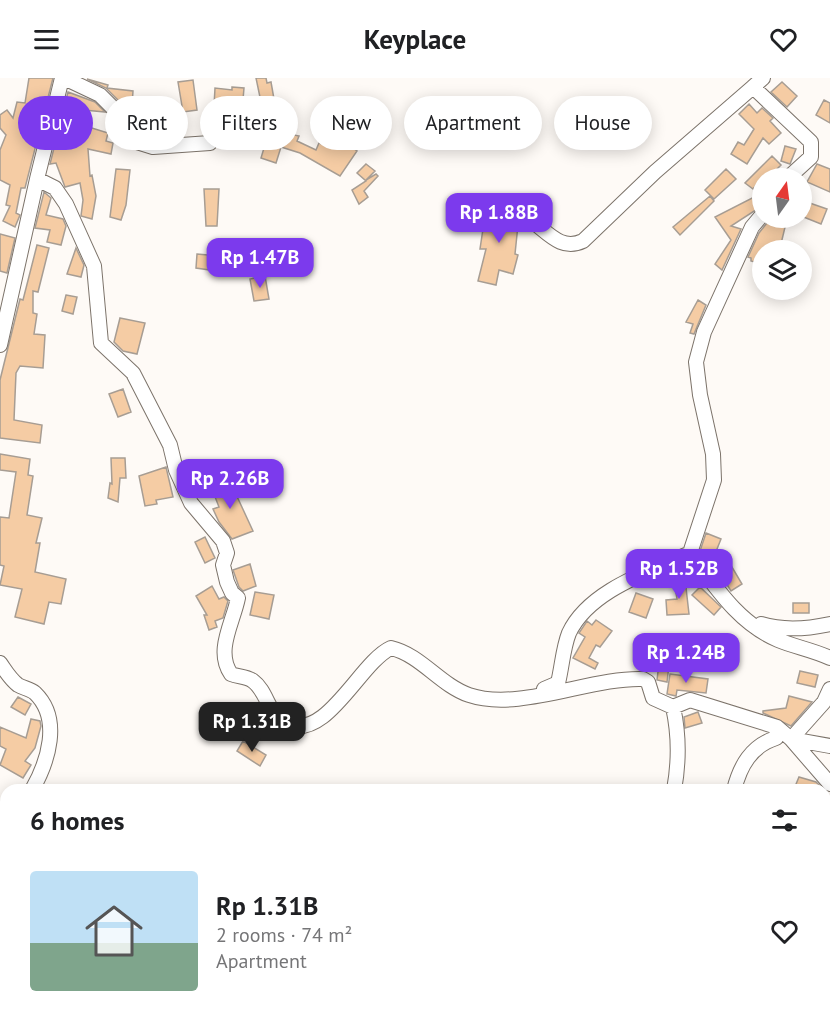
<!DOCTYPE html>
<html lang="en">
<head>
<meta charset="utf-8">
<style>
	:root { --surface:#fff; --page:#f2f2f2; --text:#202124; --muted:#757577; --accent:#7c3aed }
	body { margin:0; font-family:"PT Sans",sans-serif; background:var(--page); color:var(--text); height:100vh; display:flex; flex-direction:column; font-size:22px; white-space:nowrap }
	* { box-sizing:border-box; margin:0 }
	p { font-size:20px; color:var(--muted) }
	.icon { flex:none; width:33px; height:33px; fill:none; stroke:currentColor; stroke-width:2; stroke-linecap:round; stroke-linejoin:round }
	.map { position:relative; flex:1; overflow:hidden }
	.sheet { position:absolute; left:0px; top:706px; width:831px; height:236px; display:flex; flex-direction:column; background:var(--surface); border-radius:18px 18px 0 0; box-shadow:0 3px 15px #0003 }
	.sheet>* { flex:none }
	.hud { position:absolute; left:18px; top:18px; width:795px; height:54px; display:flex; gap:12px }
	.needle { width:39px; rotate:14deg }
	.buttons { position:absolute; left:752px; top:90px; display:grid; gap:12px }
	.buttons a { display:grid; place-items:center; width:60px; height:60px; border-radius:50%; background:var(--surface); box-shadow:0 3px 15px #0003; font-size:30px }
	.price { position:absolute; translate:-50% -51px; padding:0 14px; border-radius:12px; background:var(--accent); color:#fff; font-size:20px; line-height:39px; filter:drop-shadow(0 2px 3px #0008) }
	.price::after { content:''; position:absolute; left:50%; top:36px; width:18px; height:14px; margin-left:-9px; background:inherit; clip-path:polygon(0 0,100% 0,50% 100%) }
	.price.selected { background:#222; color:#fff }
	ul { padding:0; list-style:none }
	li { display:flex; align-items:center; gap:18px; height:150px; padding:0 30px }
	li span { display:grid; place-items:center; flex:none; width:168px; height:120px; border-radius:6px; color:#555 }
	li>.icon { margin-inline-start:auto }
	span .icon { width:72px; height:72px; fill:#fffc; stroke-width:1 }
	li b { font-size:26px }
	h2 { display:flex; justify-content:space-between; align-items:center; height:72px; padding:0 30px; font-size:26px }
	.pill { padding:0 21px; border-radius:27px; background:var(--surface); box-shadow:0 3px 15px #0003; font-size:21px; line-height:54px }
	.pill.selected { background:var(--accent); color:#fff }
	header { display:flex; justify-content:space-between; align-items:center; height:78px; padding:0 30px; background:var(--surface); font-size:27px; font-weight:700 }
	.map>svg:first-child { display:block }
	.building { fill:#f5cca4; stroke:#a79d93; stroke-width:1.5 }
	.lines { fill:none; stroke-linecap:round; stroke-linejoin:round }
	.minor-casing { stroke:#7c736a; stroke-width:16 }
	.minor { stroke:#fff; stroke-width:14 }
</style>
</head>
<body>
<header><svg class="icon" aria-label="menu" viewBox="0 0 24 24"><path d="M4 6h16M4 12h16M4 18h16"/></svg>Keyplace<svg class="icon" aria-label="heart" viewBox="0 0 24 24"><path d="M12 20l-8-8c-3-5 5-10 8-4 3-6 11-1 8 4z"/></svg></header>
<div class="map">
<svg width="830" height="941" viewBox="0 0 830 941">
	<rect width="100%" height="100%" fill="#fefaf6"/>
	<!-- building -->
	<path class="building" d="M29,0h24l-28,110h-4l-5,25 4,2 -5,12 -12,-6 7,-15 -4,-1 4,-20 -10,-5v-30l6,-15 -6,-7v-13l7,-5 6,8 4,-16 8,1z
		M256,0h10l1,5 4,-1 3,17 -13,3z
		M87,1l21,6 -1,3 26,3 -1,15 -9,-1 -17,-17z
		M193,2l4,30 -14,2 -5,-30z
		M782,4l15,14 -10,11 -16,-15z
		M232,9l12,1 -2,23 -16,-1 -1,15 -12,-1 2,-36 17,2z
		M68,14l27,10 10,10 -21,-2 -2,15 26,8 -2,8 7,2 -2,11 -23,-5 2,27 2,-1 4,21 -4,23 -11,-3 2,-16 -3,-17 -15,4 -9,-24 -6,1z
		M824,22l6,3v20l-14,-8z
		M749,26l8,9 5,-5 11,10 -3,3 11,12 -12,11 -6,-6 -16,26 -16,-10 7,-12 6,3 10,-16 -15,-15z
		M270,50l16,5 1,-5 8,2 -1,5 5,1 -2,5 19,9 3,-7 3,1 3,-16 9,2 6,3 -1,5 18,13 -17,25 -40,-23 -19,-6 -5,16 -15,-5z
		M785,68l11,3 -6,15 -9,-3z
		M772,78l9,9 -13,13h-6l-9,11 -8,-6z
		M366,86l9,7 -9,9 10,-6 2,2 -14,15 4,6 -9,7 -7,-14 14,-9 -9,-8z
		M817,86l13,5v23l-23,-10z
		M116,91l14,1 -4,35 -5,15 -11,-3z
		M726,91l10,10 -22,20 -9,-9z
		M204,111h15l-2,37h-11z
		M44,114l7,6 -5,17 17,4 3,7 -5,19 -14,-3 3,-12 -15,-2z
		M758,117l4,11 -31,20 10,3 -19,41 -7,-6 16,-24 -16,-23z
		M710,118l4,5 -34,34 -7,-8z
		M801,122l26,9 -6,15 -20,-8z
		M486,131l37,6 -1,10h-4l-3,29 3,1 -5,19 -14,-4 -3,15 -18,-4 8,-32h-6z
		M770,141l16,4 -6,25 -9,-2 -1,4h-8v14l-11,-3v-3l-3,-1 11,-24z
		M0,156l15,4 -8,35 -7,-2z
		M239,166l18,16 -8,9 -17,-17z
		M37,167l12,3 -11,44 -5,-1v22l4,1 -3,20 11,1 -2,33 -23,-2 -4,7 -2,47 28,5 -2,18 -40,-5v-58l20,-81 3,1z
		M76,170l8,17 -3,12 -14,-3z
		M197,176l21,2 -2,15 -20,-3z
		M265,198l4,23 -15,2 -4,-22z
		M66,217l11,2 -4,17 -11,-3z
		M698,222l8,5 -12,29 -4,-1 3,-9 -7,-2z
		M120,240l25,5 -8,31 -14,-3 -9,-9z
		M123,311l8,23 -13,5 -9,-23z
		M0,376l30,5 -2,16 5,1 -6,39 15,3 -6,25h4l-5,29 31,7 -5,25 -12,-2 -5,22 -29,-7 7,-28 -22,-4 4,-19 -4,-1v-48l9,1 7,-46 -16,-2z
		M111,380h14l1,20h-6l-2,24 -10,-4 2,-15 2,1z
		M166,389l7,30 -17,3 1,4 -12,2 -6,-30z
		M228,399l25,54 -21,8 -13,-17 -6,-13 6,-2 -9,-23z
		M706,455l15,6 -10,25 -11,-13z
		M205,459l10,21 -10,5 -10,-21z
		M726,479l16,27 -11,7 -17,-27z
		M250,486l6,22 -13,5 -4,-4 -6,-17z
		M685,501l4,35 -22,1 -1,-15 11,-1 -3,-18z
		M212,508l7,13 5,-2 4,4 -5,17 -8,3 2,6 -8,3 -5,-15h3l-11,-19z
		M700,509l21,20 -7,8 -22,-20z
		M255,514l19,3 -5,24 -19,-4z
		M636,515l17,6 -7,19 -17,-6z
		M793,525h16v10h-16z
		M596,542l16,11 -12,16 -4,-2 -7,13 9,5 -3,6 -22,-11 12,-21 -6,-4 8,-12 5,4z
		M661,569l10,1 -4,34 -10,-2z
		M800,593l18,4 -3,12 -18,-4z
		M670,596l38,5 -2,14 -29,-3 -1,6 -9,-2z
		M789,618l23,6 -21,24 -28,-13v-2l23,-3z
		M18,619l13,7 -6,11 -14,-8z
		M698,634l4,11 -17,5 -1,-11z
		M31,641l9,2 1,5 -6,22 -10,13 6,4 -8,13 -23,-13 6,-16 -6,-3v-19l26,11z
		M243,663l23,14 -6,11 -23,-15z
		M799,699l17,5 4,4 -1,4 -25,-1z"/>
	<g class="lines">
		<!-- minor casing -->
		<g class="minor-casing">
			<path id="minor" d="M64,0l36,17 22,22 15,25 16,5 57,-4
				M763,0l-10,9 58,55v15l-23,21
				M37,101l25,-101
				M762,137l-10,12 -48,105 -8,30 4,33 13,59 1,26 -24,73c25,33 48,70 88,87 17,7 35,10 52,18
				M532,143c17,13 30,30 51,20l72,-69 98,-85
				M0,267l37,-166 18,9 11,16 28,62 7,77 32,30 37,72 6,25 15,33 32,38 4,12 -4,12 4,17 5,11 6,5c-5,25 -23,53 -7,76 7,3 16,2 22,7 15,11 15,35 34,43 40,17 73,-62 104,-76 30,7 49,37 78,47 50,17 122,-18 174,-16l5,3 5,16 20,9 17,-7 87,27 14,12 39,7
				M761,546c23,7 46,5 69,0
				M0,585c5,7 10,16 18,22 5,3 12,4 17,8 27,26 13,69 -3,97
				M544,611l14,-6c4,-16 5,-35 11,-50 20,-43 82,-62 121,-80
				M830,611l-6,13 -33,37 39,45
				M673,629c6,27 6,56 1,83
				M734,712c6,-24 17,-44 42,-52l1,-11
				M0,770l6,-11
				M608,941l6,-5"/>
		</g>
		<!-- minor -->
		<use href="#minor" class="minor"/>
	</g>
</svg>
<div class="buttons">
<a><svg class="needle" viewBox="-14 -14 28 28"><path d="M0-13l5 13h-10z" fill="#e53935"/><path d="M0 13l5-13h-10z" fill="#757577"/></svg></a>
<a><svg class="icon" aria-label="layers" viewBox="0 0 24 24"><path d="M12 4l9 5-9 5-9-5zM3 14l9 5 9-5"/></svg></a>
</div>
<b class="price" style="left:499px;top:166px">Rp 1.88B</b>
<b class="price" style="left:260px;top:211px">Rp 1.47B</b>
<b class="price" style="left:230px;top:432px">Rp 2.26B</b>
<b class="price" style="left:679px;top:522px">Rp 1.52B</b>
<b class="price" style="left:686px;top:606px">Rp 1.24B</b>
<b class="price selected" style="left:252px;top:675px">Rp 1.31B</b>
<div class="hud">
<a class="pill selected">Buy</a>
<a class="pill">Rent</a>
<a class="pill">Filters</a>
<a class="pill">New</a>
<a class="pill">Apartment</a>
<a class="pill">House</a>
</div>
<section class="sheet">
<h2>6 homes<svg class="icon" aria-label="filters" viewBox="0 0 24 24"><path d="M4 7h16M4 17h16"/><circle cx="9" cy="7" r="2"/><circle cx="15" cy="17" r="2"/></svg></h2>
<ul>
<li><span style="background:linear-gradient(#bfe0f5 60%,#7fa58c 0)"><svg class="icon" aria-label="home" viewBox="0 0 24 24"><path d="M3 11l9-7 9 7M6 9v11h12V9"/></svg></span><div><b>Rp 1.31B</b><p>2 rooms · 74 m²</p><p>Apartment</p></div><svg class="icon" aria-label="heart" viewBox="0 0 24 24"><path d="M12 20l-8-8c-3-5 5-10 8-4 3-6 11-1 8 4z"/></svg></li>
</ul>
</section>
</div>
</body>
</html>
